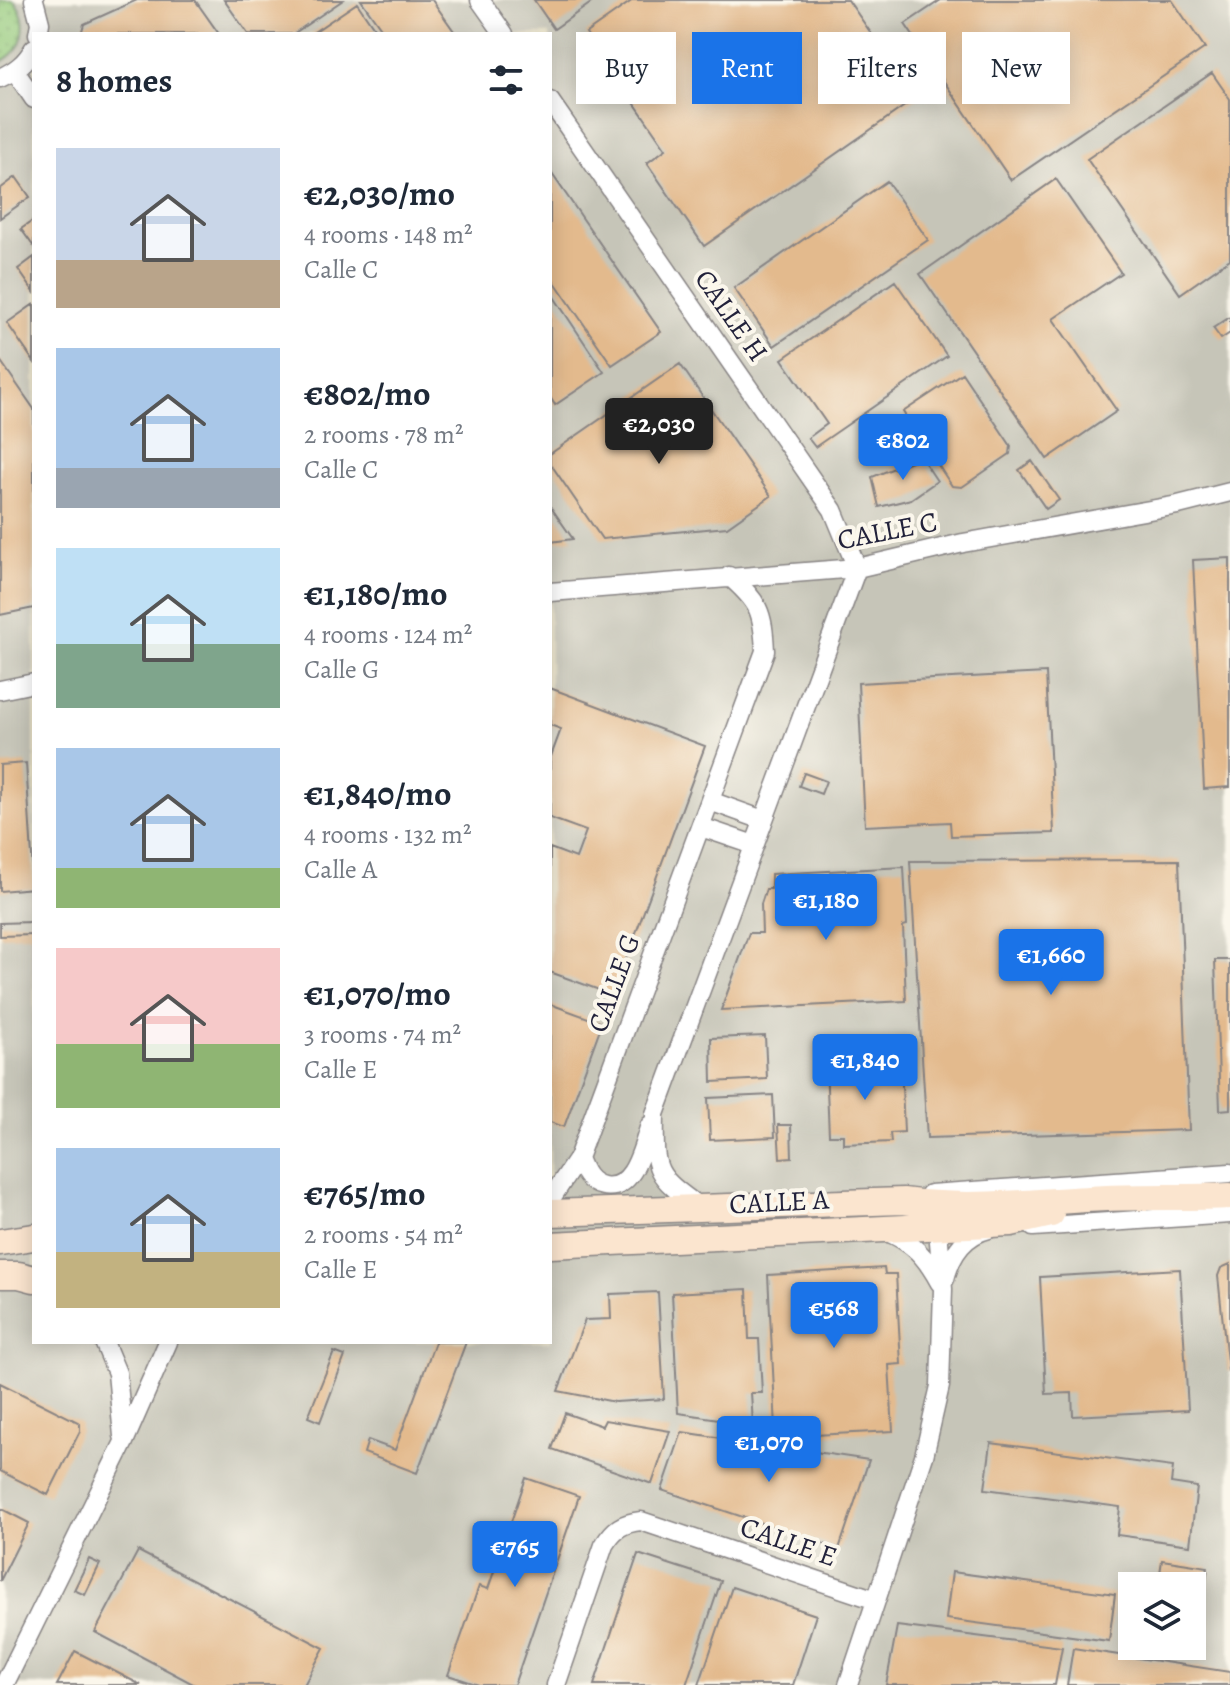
<!DOCTYPE html>
<html lang="en">
<head>
<meta charset="utf-8">
<style>
	:root { --surface:#fff; --page:#f6f6f7; --text:#1f2937; --muted:#747a83; --accent:#1a73e8 }
	body { margin:0; font-family:Alegreya,serif; background:var(--page); color:var(--text); height:100vh; display:flex; flex-direction:column; font-size:30px; white-space:nowrap }
	* { box-sizing:border-box; margin:0 }
	p { font-size:26px; color:var(--muted) }
	.icon { flex:none; width:44px; height:44px; fill:none; stroke:currentColor; stroke-width:2; stroke-linecap:round; stroke-linejoin:round }
	.map { position:relative; flex:1; overflow:hidden }
	.details { position:absolute; left:32px; top:32px; width:520px; height:1312px; display:flex; flex-direction:column; background:var(--surface); border-radius:0px; box-shadow:0 4px 20px #0003 }
	.details>* { flex:none }
	.guide { position:absolute; left:576px; top:32px; width:534px; height:72px; display:flex; gap:16px }
	.controls { position:absolute; left:1118px; top:1572px; display:grid; gap:16px }
	.controls a { display:grid; place-items:center; width:88px; height:88px; border-radius:0px; background:var(--surface); box-shadow:0 4px 20px #0003; font-size:40px }
	.price { position:absolute; translate:-50% -68px; padding:0 18px; border-radius:8px; background:var(--accent); color:#fff; font-size:26px; line-height:52px; filter:drop-shadow(0 2px 4px #0008) }
	.price::after { content:''; position:absolute; left:50%; top:48px; width:24px; height:18px; margin-left:-12px; background:inherit; clip-path:polygon(0 0,100% 0,50% 100%) }
	.price.active { background:#222; color:#fff }
	ul { padding:0; list-style:none }
	li { display:flex; align-items:center; gap:24px; height:200px; padding:0 24px }
	li span { display:grid; place-items:center; flex:none; width:224px; height:160px; border-radius:0px; color:#555 }
	li>.icon { margin-inline-start:auto }
	span .icon { width:96px; height:96px; fill:#fffc; stroke-width:1 }
	li b { font-size:34px }
	h2 { display:flex; justify-content:space-between; align-items:center; height:96px; padding:0 24px; font-size:34px }
	.pill { padding:0 28px; border-radius:0px; background:var(--surface); box-shadow:0 4px 20px #0003; font-size:28px; line-height:72px }
	.pill.active { background:var(--accent); color:#fff }
	.map>svg:first-child { display:block }
	.industrial { fill:#c6c5b8; fill-rule:evenodd }
	.garden { fill:url(#garden-dots); stroke:#5b765c; stroke-width:2 }
	.building { fill:#e3ba8d }
	.lines { fill:none; stroke-linecap:round; stroke-linejoin:round }
	.street-casing { stroke:#888484; stroke-width:21 }
	.secondary-casing { stroke:#888484; stroke-width:29 }
	.street { stroke:#fff; stroke-width:18 }
	.secondary { stroke:#fbe5cf; stroke-width:26 }
	.labels { text-anchor:middle; stroke-width:8; stroke-linejoin:round; paint-order:stroke }
	.street-label { font-size:28px; fill:#22223b; stroke:#fbf7ec }
</style>
</head>
<body>
<div class="map">
<svg width="1230" height="1685" viewBox="0 0 1230 1685">
	<defs>
		<pattern id="garden-dots" width="8" height="8" patternUnits="userSpaceOnUse" patternTransform="scale(2)"><rect width="8" height="8" fill="#94ca7c"/><path d="M2 2h.1M6 6h.1" fill="none" stroke="#7fad6c" stroke-width="1.8" stroke-linecap="round"/></pattern>
	</defs>
	<rect width="100%" height="100%" fill="#fbf7ec"/>
	<filter id="ink" filterUnits="userSpaceOnUse"><feTurbulence type="fractalNoise" baseFrequency=".0125" numOctaves="2"/><feDisplacementMap in="SourceGraphic" scale="16" xChannelSelector="R" yChannelSelector="G"/><feConvolveMatrix kernelMatrix="1 2 1 2 8 2 1 2 1" color-interpolation-filters="sRGB"/></filter>
	<filter id="wash" filterUnits="userSpaceOnUse"><feTurbulence type="fractalNoise" baseFrequency=".006" numOctaves="4" result="noise"/><feDisplacementMap in="SourceGraphic" scale="32" xChannelSelector="R" yChannelSelector="G"/><feGaussianBlur stdDeviation="1.8" result="paint"/><feColorMatrix in="noise" values="0 0 0 0 0 0 0 0 0 0 0 0 0 0 0 0 0 1.4 0 .05"/><feComposite in="paint" operator="in"/></filter>
	<g filter="url(#wash)">
		<rect width="100%" height="100%" fill="#efe7cc"/>
		<!-- industrial -->
		<path class="industrial" d="M0,0h1224l6,8v1677h-1230zM34,34h516v1308h-516zM1132,1586h60v60h-60z"/>
		<!-- garden -->
		<path class="garden" d="M0,0h14c17,22 11,50 -14,62z"/>
		<g id="blocks">
			<!-- building -->
			<path class="building" d="M137,0h58l24,34h-138l3,-10z
				M224,0h119l-50,34h-45z
				M361,0h71l24,34h-71z
				M534,0h55l2,3 -37,26z
				M633,0h215l68,98 -212,148 -57,-83 19,-14 -80,-116z
				M941,0h231l33,48 -194,132 -106,-156z
				M357,3l21,31h-67z
				M1212,73l18,26v160l-50,35 -93,-135z
				M550,171l111,161 -49,33 -62,-90z
				M16,177l14,20 -30,21v-29z
				M1056,179l65,94 -68,46 64,92 -70,48 -127,-185z
				M887,181l41,59 -154,106 -40,-58z
				M34,220v27l-13,-18z
				M34,257v35l-16,-23z
				M895,281l52,75 -132,91 -7,-9 19,-14 -45,-65z
				M550,291l54,81 -49,33 -5,-8z
				M34,304v58l-27,-39z
				M1230,317v16l-9,6 -8,-11z
				M0,360l34,49v199l-34,7z
				M680,364l91,132 -44,31 -125,12 -52,-76v-9z
				M962,373l49,73 -1,8 -48,33 -10,-1 -49,-74z
				M921,457l16,24 -26,18 -32,8 -7,-30z
				M1032,461l27,39 -13,9 -27,-39z
				M550,506l23,33 -23,3z
				M1230,558v229l-26,2 -11,-229z
				M1046,673l8,160 -103,3 -1,-14 -85,4 -7,-143z
				M550,688l155,58 -92,249 -63,-23v-124l26,10 10,-27 -36,-13v-59l11,-30 -11,-4z
				M26,763l8,125 -34,3v-126z
				M804,773l22,8 -5,13 -22,-8z
				M1179,860l10,270 -262,8 -17,-277z
				M904,867l3,58 -4,1 3,75 -185,9 28,-77h13l-1,-29 5,-15h5v-15z
				M32,922v13l-32,1v-13z
				M1215,960h15v149l-10,1z
				M550,1004l52,19 -38,104 -14,-5z
				M765,1036l2,43 -55,3 -1,-44z
				M901,1062l3,70 -14,1 1,9 -48,2v-9h-14l-3,-70z
				M773,1095l2,42 -65,3 -2,-42z
				M778,1125h13l1,32 -12,1z
				M1230,1264v107h-2l-10,-95 3,-8z
				M884,1268l1,6h11l5,90 -12,1 4,66 -79,4 -38,-7 -8,-153z
				M1180,1269l8,141 -115,6 -1,-23 -26,1 -6,-117z
				M747,1289l2,50h10l3,54h-11l2,31 -75,-11 -6,-120z
				M658,1292l6,107 -49,3 -57,-11 27,-71 26,-1 -1,-25z
				M435,1342h31l-49,131 -53,-20 4,-13 27,10z
				M334,1352l11,4 -25,66 -12,-5z
				M0,1383l80,40v8l-32,64 -48,-24z
				M565,1413l37,13 3,-6 65,11 -18,53 -100,-35z
				M682,1432l187,28 -30,89 -177,-59z
				M991,1443l182,24 -2,16 26,4 -7,58 -73,-10 3,-28 -135,-18z
				M526,1478l53,18 -65,189h-35l-31,-10 31,-89 9,3z
				M0,1508l29,15 -29,58z
				M138,1551l186,97 -20,37h-109l-100,-53z
				M638,1554l83,27 -35,104h-92z
				M89,1559l11,5 -15,31 -11,-5z
				M1162,1560l46,7 -3,20 -46,-7z
				M952,1572l163,22 -6,47 -163,-22z
				M732,1587l84,28 -23,70h-94z
				M897,1626l165,21 -7,38h-169z
				M1073,1648l157,24v13h-163z
				M75,1651l66,34h-84z"/>
		</g>
	</g>
	<g filter="url(#ink)">
		<use href="#blocks" fill-opacity="0" stroke="#888484" stroke-width="2"/>
		<g class="lines">
			<!-- street casing -->
			<g class="street-casing">
				<path id="street" d="M34,0l6,23 -2,11
					M480,0l24,34
					M15,71l19,28
					M0,78c15,-7 26,-15 34,-30
					M550,101l283,409 24,58
					M550,592l307,-24 106,-25 215,-38 52,-13
					M0,690l34,-7
					M710,801l53,19
					M701,827l53,18
					M578,1158c5,13 10,25 25,28 31,6 39,-38 47,-61
					M930,1194l300,-21
					M550,1200l28,-42 187,-507c-2,-40 -6,-49 -36,-75
					M701,1208c-48,-34 -47,-36 -46,-94l202,-546
					M1033,1227l197,-13
					M885,1231c28,11 41,26 55,52
					M945,1279c6,-24 19,-44 44,-50
					M104,1342l13,31 6,63
					M4,1685l120,-243 44,-100
					M556,1685l48,-140c10,-16 18,-22 37,-24l235,79
					M848,1685l76,-229 16,-70 3,-97 -6,-71"/>
			</g>
			<!-- secondary casing -->
			<g class="secondary-casing">
				<path id="secondary" d="M550,1213l353,-12c68,9 136,0 204,-3 41,-2 82,0 123,-2
					M0,1242l34,-5
					M550,1245l461,-22 40,-9
					M0,1275h19l15,4"/>
			</g>
			<!-- street -->
			<use href="#street" class="street"/>
			<!-- secondary -->
			<use href="#secondary" class="secondary"/>
		</g>
	</g>
	<g class="labels">
		<!-- street labels -->
		<g class="street-label">
			<text transform="translate(732 315) rotate(55)" y="10">CALLE H</text>
			<text transform="translate(887 530) rotate(-11)" y="10">CALLE C</text>
			<text transform="translate(613 983) rotate(-70)" y="10">CALLE G</text>
			<text transform="translate(779 1201) rotate(-3)" y="10">CALLE A</text>
			<text transform="translate(789 1541) rotate(19)" y="10">CALLE E</text>
		</g>
	</g>
</svg>
<div class="controls">
<a><svg class="icon" aria-label="layers" viewBox="0 0 24 24"><path d="M12 4l9 5-9 5-9-5zM3 14l9 5 9-5"/></svg></a>
</div>
<b class="price active" style="left:659px;top:466px">€2,030</b>
<b class="price" style="left:903px;top:482px">€802</b>
<b class="price" style="left:826px;top:942px">€1,180</b>
<b class="price" style="left:1051px;top:997px">€1,660</b>
<b class="price" style="left:865px;top:1102px">€1,840</b>
<b class="price" style="left:834px;top:1350px">€568</b>
<b class="price" style="left:769px;top:1484px">€1,070</b>
<b class="price" style="left:515px;top:1589px">€765</b>
<div class="guide">
<a class="pill">Buy</a>
<a class="pill active">Rent</a>
<a class="pill">Filters</a>
<a class="pill">New</a>
</div>
<section class="details">
<h2>8 homes<svg class="icon" aria-label="filters" viewBox="0 0 24 24"><path d="M4 7h16M4 17h16"/><circle cx="9" cy="7" r="2"/><circle cx="15" cy="17" r="2"/></svg></h2>
<ul>
<li><span style="background:linear-gradient(#c9d6e8 70%,#b9a48a 0)"><svg class="icon" aria-label="home" viewBox="0 0 24 24"><path d="M3 11l9-7 9 7M6 9v11h12V9"/></svg></span><div><b>€2,030/mo</b><p>4 rooms · 148 m²</p><p>Calle C</p></div></li>
<li><span style="background:linear-gradient(#a9c7e8 75%,#9aa5b1 0)"><svg class="icon" aria-label="home" viewBox="0 0 24 24"><path d="M3 11l9-7 9 7M6 9v11h12V9"/></svg></span><div><b>€802/mo</b><p>2 rooms · 78 m²</p><p>Calle C</p></div></li>
<li><span style="background:linear-gradient(#bfe0f5 60%,#7fa58c 0)"><svg class="icon" aria-label="home" viewBox="0 0 24 24"><path d="M3 11l9-7 9 7M6 9v11h12V9"/></svg></span><div><b>€1,180/mo</b><p>4 rooms · 124 m²</p><p>Calle G</p></div></li>
<li><span style="background:linear-gradient(#a9c7e8 75%,#8fb573 0)"><svg class="icon" aria-label="home" viewBox="0 0 24 24"><path d="M3 11l9-7 9 7M6 9v11h12V9"/></svg></span><div><b>€1,840/mo</b><p>4 rooms · 132 m²</p><p>Calle A</p></div></li>
<li><span style="background:linear-gradient(#f6c9c9 60%,#8fb573 0)"><svg class="icon" aria-label="home" viewBox="0 0 24 24"><path d="M3 11l9-7 9 7M6 9v11h12V9"/></svg></span><div><b>€1,070/mo</b><p>3 rooms · 74 m²</p><p>Calle E</p></div></li>
<li><span style="background:linear-gradient(#a9c7e8 65%,#c2b280 0)"><svg class="icon" aria-label="home" viewBox="0 0 24 24"><path d="M3 11l9-7 9 7M6 9v11h12V9"/></svg></span><div><b>€765/mo</b><p>2 rooms · 54 m²</p><p>Calle E</p></div></li>
</ul>
</section>
</div>
</body>
</html>
